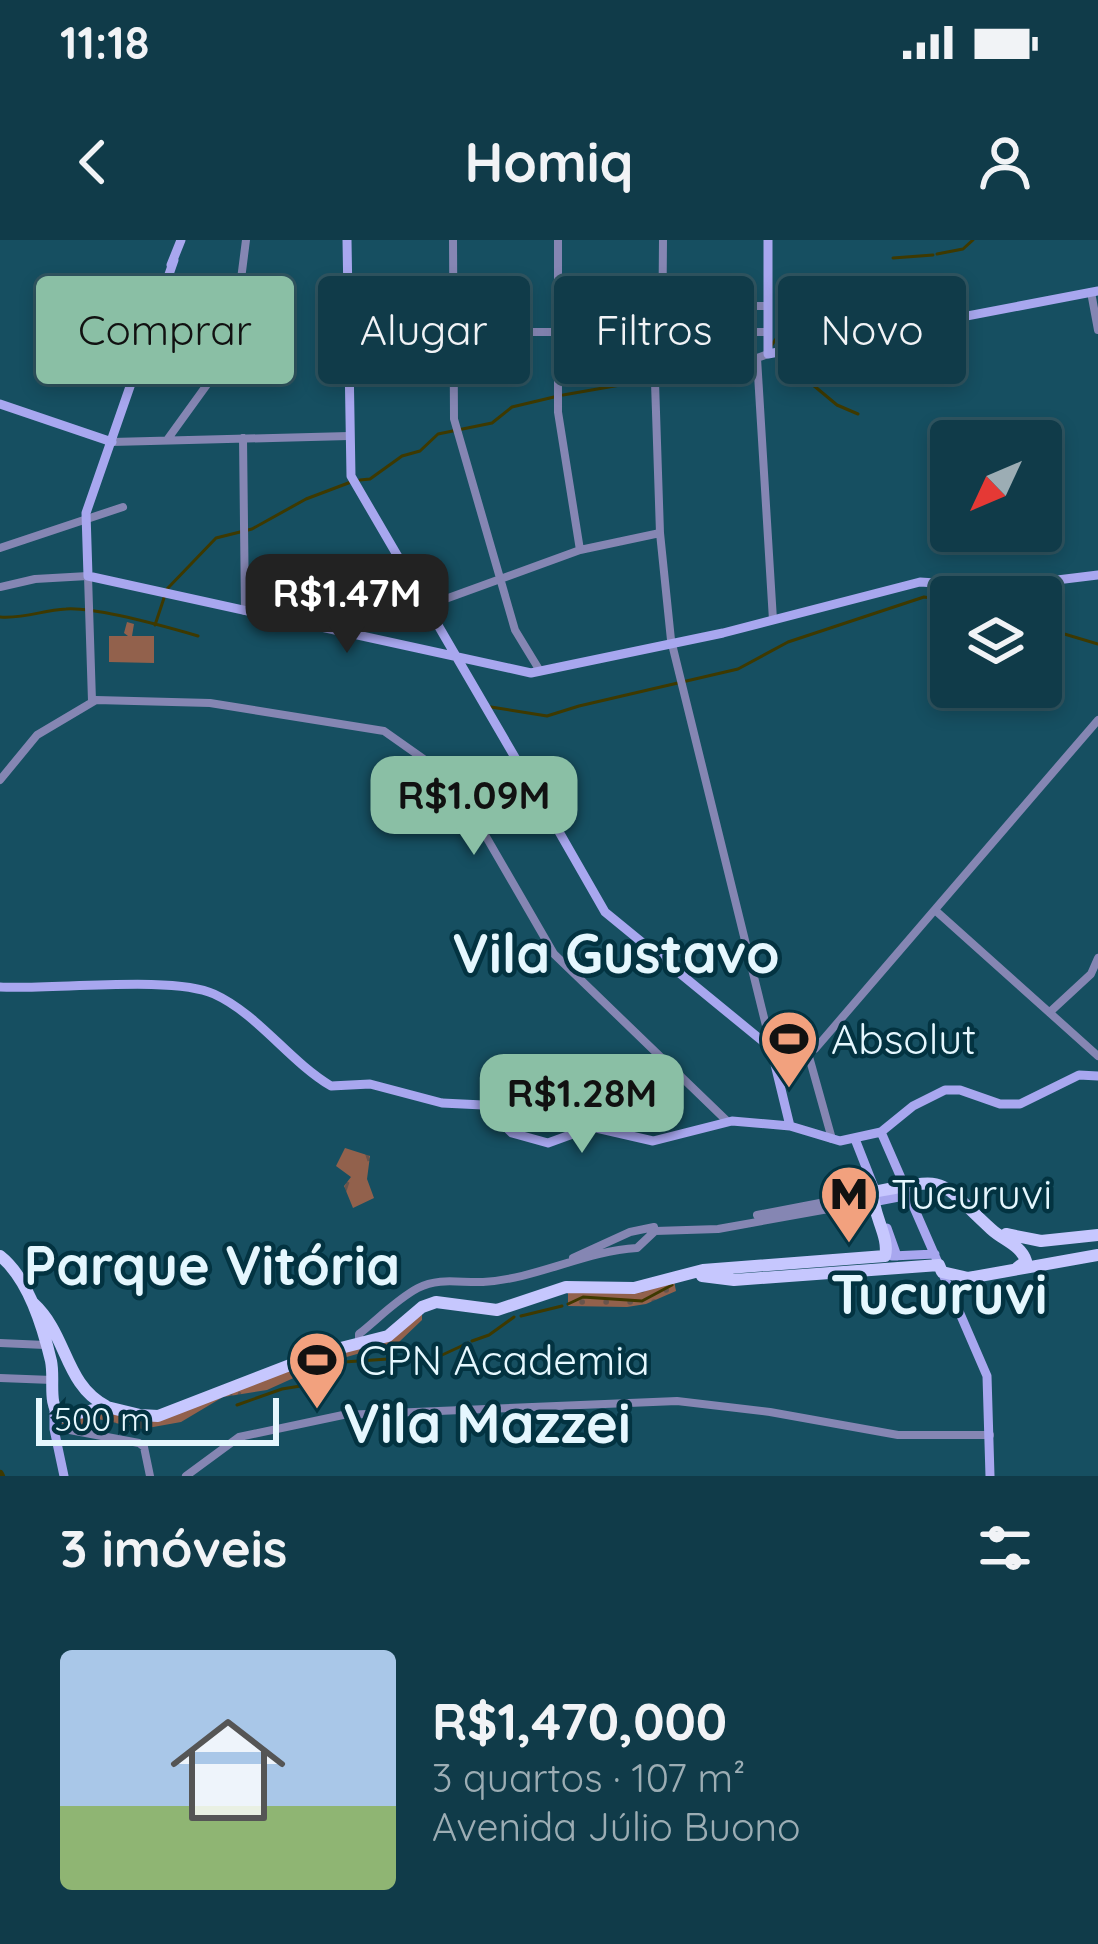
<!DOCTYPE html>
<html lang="pt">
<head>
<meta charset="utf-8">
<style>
	:root { --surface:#103b49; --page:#194250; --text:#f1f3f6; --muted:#9cadb4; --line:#305561; --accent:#8abfa5 }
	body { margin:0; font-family:Quicksand,sans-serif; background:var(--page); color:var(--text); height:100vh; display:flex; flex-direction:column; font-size:45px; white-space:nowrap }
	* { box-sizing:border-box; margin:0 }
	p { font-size:39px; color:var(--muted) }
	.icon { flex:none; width:66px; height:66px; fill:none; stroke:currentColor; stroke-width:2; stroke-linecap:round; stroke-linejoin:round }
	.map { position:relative; height:1236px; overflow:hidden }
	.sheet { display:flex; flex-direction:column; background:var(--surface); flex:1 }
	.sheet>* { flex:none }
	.guide { position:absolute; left:36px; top:36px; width:1026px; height:108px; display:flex; gap:24px }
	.needle { width:78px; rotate:226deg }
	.tools { position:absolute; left:930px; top:180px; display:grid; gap:24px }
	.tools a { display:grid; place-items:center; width:132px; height:132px; border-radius:12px; background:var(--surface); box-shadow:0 6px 18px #0003,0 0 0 3px var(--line); font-size:60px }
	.scale { position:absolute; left:36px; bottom:30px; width:243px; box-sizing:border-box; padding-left:12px; border:6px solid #e5f7fe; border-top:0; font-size:33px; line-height:42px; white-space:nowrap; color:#e5f7fe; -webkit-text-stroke:9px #033341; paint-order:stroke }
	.price { position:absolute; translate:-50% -102px; padding:0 27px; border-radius:24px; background:var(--accent); color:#111; font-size:39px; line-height:78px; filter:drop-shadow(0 3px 6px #0008) }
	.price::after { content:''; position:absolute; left:50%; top:72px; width:36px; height:27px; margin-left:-18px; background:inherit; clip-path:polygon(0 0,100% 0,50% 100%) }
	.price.on { background:#222; color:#fff }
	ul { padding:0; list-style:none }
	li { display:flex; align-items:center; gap:36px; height:300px; padding:0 60px }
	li+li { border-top:3px solid var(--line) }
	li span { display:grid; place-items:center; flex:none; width:336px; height:240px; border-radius:12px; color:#555 }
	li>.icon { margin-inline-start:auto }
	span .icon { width:144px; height:144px; fill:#fffc; stroke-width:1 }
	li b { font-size:51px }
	h2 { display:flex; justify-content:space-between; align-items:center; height:144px; padding:0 60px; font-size:51px }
	.chip { padding:0 42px; border-radius:12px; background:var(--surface); box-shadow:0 6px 18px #0003,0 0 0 3px var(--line); font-size:42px; line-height:108px }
	.chip.on { background:var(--accent); color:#111 }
	.status { display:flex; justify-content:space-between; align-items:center; height:84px; padding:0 60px; background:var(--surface); direction:ltr }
	.status svg { height:33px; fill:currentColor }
	header { display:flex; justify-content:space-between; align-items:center; height:156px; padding:0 60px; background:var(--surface); font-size:54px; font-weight:800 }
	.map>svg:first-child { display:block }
	.grass { fill:url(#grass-tufts) }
	.park { fill:url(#park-dots) }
	.pitch { fill:#92614c }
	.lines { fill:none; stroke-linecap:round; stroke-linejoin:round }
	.stream { stroke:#3e3900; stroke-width:3 }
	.river { stroke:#3e3900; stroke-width:8 }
	.tertiary { stroke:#8586b3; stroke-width:8 }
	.secondary { stroke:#a8a7ef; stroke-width:9 }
	.primary { stroke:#c6c7fe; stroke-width:12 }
	.labels { text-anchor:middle; stroke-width:9; stroke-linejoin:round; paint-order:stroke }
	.poi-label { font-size:42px; fill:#e5f7fe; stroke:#033341; text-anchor:start }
	.district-label { font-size:54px; font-weight:bold; fill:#e5f7fe; stroke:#033341 }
</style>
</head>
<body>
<div class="status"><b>11:18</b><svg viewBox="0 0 49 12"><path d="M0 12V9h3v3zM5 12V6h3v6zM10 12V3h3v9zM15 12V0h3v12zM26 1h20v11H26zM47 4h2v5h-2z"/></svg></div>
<header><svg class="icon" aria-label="back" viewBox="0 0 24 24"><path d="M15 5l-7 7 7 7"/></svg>Homiq<svg class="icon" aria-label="person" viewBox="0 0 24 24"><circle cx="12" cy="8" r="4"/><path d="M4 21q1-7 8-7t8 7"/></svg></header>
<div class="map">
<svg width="1098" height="1236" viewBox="0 0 1098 1236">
	<defs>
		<pattern id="grass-tufts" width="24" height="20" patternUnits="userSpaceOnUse" patternTransform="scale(3)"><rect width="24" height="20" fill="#92614c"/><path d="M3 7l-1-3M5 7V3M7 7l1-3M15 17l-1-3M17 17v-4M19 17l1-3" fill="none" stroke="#68544c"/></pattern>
		<pattern id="park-dots" width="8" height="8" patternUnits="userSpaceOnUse" patternTransform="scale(3)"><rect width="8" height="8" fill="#92614c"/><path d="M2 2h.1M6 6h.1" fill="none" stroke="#68544c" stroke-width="1.8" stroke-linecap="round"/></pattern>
	</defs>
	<rect width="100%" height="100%" fill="#164f61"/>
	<!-- grass -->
	<path class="grass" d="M345,908l25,8 -3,23 7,19 -21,10 -9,-22 7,-9 -15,-11z
		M422,1070v10l-23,22 -70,20 -62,28 -44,7 -42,25 -39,7 -44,-10 -16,11 -23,-7 40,-15 39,11 197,-66 57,-14z"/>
	<!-- park -->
	<path class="park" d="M674,1041l2,10 -30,13 -19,3 -59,-1v-15z"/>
	<!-- pitch -->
	<path class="pitch" d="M127,382l7,2 -2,12h22v27l-45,-1v-26h19l-4,-3z"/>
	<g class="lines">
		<!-- stream -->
		<path class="stream" d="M937,14l26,-5 10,-9
			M893,18l40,-3
			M869,41l13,-3
			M843,47l25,-5
			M771,106c25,-34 23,-53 70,-59
			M780,116l26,18
			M661,129l25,-3 17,-13 52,-5
			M813,145l24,20 21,9
			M563,155l63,-11 26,-12
			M360,240l10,-1 32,-23 18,-5 18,-17 54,-11 20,-16 42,-10
			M167,349l49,-51 36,-9 54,-30 45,-17
			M0,377c26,2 42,-7 66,-8 29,-2 101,18 132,27
			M155,385l9,-27
			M1041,387l57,17
			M491,467l56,9 32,-10 159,-37 50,-27 136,-45 27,4
			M568,1064l15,-7 59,4 30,-16
			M521,1076l41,-10
			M472,1101l17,-6 25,-18
			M237,1165l45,-16 43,-7 -1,-15 5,-4 74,-5 24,4 41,-19"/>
		<!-- river -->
		<path class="river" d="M0,1234l1,2"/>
		<!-- tertiary -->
		<path class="tertiary" d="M453,0l1,179 61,211 25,41
			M558,0v172l22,138
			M663,0l-1,116 -7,26 5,151 11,107 100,406
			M1091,52l7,38
			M662,66h106
			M348,92h420
			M768,114l-11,4 16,262
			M243,198l2,173
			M167,200l65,-90 14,-110
			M112,202l237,-6
			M0,308l123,-41
			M0,347l35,-8 53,-3 4,125
			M349,394l231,-84 80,-17
			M0,540l37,-45 59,-35 114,3 174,28 51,36 24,23 95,164 173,167
			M936,671l162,145
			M1051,771l40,-37 7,-16
			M808,813l24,86
			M774,821l41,-12 283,-329
			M757,975l115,-22
			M573,1018l57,-26 24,-5
			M359,1102v-8c19,-15 38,-35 59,-46 21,-11 42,-5 65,-6 53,-3 102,-31 154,-34l18,-17 63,-2 155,-28
			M0,1103l45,2
			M0,1138l52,2
			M59,1188l80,15 5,4 6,29
			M186,1236l53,-39 104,-22 334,-14 93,11 128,23h92"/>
		<!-- secondary -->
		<path class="secondary" d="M347,0l4,236 197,338
			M768,0v114l330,-63
			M174,20l-88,253 2,63 443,97 192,-40 197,-51 79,5 99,-12
			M171,25l10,-25
			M0,164l112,38
			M546,569l59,103 166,136 19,78
			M0,747c52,3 173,-12 214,7 44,20 75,67 117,92l39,-2 72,19 41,2 29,28 36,10 44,-16 61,14 79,-20 58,5 50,15 41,-9 32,-26 32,-16h15l40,14h20l59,-29 19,1
			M881,892l58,133
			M855,899l22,56
			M878,961l31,-6
			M887,988l10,28
			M892,1016l43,-2
			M942,1032l45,104 3,100
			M54,1168v21l10,47"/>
		<!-- primary -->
		<path class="primary" d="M1006,994l35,7 57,-6
			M0,1016c28,22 43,71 51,105 4,19 -4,43 10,56l46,-10 33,8 18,1 163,-63 67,-17 34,-29 14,-5 61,8 69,-23 68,1 69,-18 182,-14
			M885,1016c5,-19 -13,-42 -12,-64 80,-15 62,-14 118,37 13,12 30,16 35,32l-9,7
			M702,1036l32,4 205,-15 3,7 26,6 130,-23
			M33,1063c35,32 31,81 73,103"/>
	</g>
	<!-- icons -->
	<defs>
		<g id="stadium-pin" transform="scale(3)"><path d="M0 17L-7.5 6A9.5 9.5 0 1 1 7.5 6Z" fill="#f2a17e" stroke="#033341"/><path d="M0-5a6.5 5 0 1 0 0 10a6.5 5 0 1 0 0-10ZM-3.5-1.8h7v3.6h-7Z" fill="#111"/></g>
		<g id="metro-pin" transform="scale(3)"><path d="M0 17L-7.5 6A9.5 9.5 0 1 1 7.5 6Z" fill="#f2a17e" stroke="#033341"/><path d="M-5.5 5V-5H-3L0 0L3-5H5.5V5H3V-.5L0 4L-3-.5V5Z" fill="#111"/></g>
	</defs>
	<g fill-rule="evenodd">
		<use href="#stadium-pin" x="789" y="799"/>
		<use href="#metro-pin" x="849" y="954"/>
		<use href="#stadium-pin" x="317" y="1120"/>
	</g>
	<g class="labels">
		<!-- poi labels -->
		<g class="poi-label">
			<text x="831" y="814">Absolut</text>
			<text x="891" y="969">Tucuruvi</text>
			<text x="359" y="1135">CPN Academia</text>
		</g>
		<!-- district labels -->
		<g class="district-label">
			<text x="616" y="733">Vila Gustavo</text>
			<text x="212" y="1045">Parque Vitória</text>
			<text x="939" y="1074">Tucuruvi</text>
			<text x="487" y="1203">Vila Mazzei</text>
		</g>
	</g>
</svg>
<div class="tools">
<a><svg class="needle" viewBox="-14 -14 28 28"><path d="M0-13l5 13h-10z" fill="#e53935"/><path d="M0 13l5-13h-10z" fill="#9cadb4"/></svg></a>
<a><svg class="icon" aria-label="layers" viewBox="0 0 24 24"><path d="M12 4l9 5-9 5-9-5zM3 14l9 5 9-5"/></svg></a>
</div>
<div class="scale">500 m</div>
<b class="price on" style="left:347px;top:416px">R$1.47M</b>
<b class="price" style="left:474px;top:618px">R$1.09M</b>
<b class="price" style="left:582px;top:916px">R$1.28M</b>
<div class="guide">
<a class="chip on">Comprar</a>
<a class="chip">Alugar</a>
<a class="chip">Filtros</a>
<a class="chip">Novo</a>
</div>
</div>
<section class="sheet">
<h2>3 imóveis<svg class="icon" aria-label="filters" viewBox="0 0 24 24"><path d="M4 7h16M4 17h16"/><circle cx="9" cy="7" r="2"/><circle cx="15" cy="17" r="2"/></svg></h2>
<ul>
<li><span style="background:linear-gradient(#a9c7e8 65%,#8fb573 0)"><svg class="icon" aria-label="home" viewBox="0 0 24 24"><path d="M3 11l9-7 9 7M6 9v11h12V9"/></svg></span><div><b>R$1,470,000</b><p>3 quartos · 107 m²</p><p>Avenida Júlio Buono</p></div></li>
</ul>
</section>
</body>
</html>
